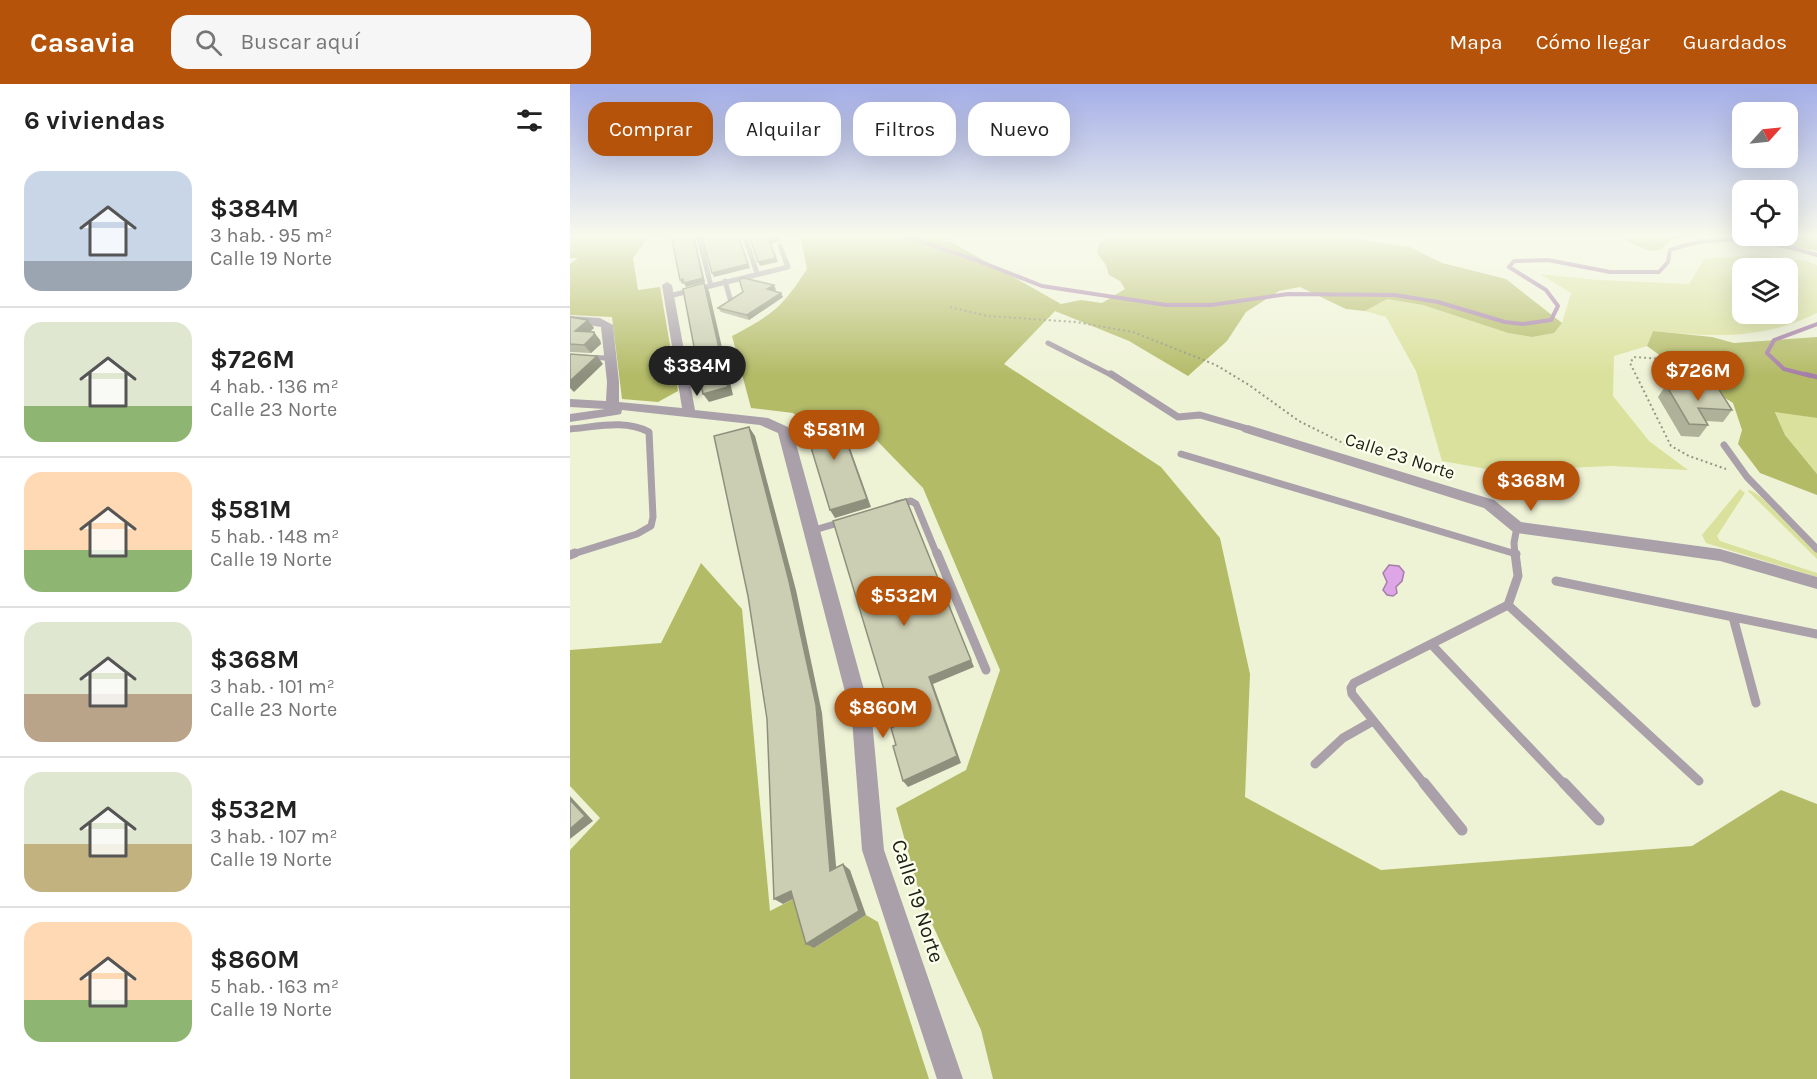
<!DOCTYPE html>
<html lang="es">
<head>
<meta charset="utf-8">
<style>
	:root { --surface:#fff; --page:#f6f6f6; --text:#222; --muted:#767676; --line:#e0e0e0; --accent:#b45309 }
	body { margin:0; font-family:Karla,sans-serif; background:var(--page); color:var(--text); height:100vh; display:flex; flex-direction:column; font-size:22px; white-space:nowrap }
	* { box-sizing:border-box; margin:0 }
	p { font-size:20px; color:var(--muted) }
	.icon { flex:none; width:33px; height:33px; fill:none; stroke:currentColor; stroke-width:2; stroke-linecap:round; stroke-linejoin:round }
	.map { position:relative; flex:1; overflow:hidden }
	.drawer { display:flex; flex-direction:column; background:var(--surface); width:570px }
	.drawer>* { flex:none }
	.hud { position:absolute; left:18px; top:18px; width:570px; height:54px; display:flex; gap:12px }
	.needle { width:39px; rotate:63deg }
	.controls { position:absolute; left:1162px; top:18px; display:grid; gap:12px }
	.controls a { display:grid; place-items:center; width:66px; height:66px; border-radius:12px; background:var(--surface); box-shadow:0 6px 24px #0002; font-size:30px }
	.price { position:absolute; translate:-50% -51px; padding:0 14px; border-radius:21px; background:var(--accent); color:#fff; font-size:20px; line-height:39px; filter:drop-shadow(0 2px 3px #0008) }
	.price::after { content:''; position:absolute; left:50%; top:36px; width:18px; height:14px; margin-left:-9px; background:inherit; clip-path:polygon(0 0,100% 0,50% 100%) }
	.price.active { background:#222; color:#fff }
	ul { padding:0; list-style:none }
	li { display:flex; align-items:center; gap:18px; height:150px; padding:0 24px }
	li+li { border-top:2px solid var(--line) }
	li span { display:grid; place-items:center; flex:none; width:168px; height:120px; border-radius:18px; color:#555 }
	li>.icon { margin-inline-start:auto }
	span .icon { width:72px; height:72px; fill:#fffc; stroke-width:1 }
	li b { font-size:26px }
	h2 { display:flex; justify-content:space-between; align-items:center; height:72px; padding:0 24px; font-size:26px }
	.pill { padding:0 21px; border-radius:18px; background:var(--surface); box-shadow:0 6px 24px #0002; font-size:21px; line-height:54px }
	.pill.active { background:var(--accent); color:#fff }
	header { display:flex; align-items:center; gap:36px; box-sizing:border-box; height:84px; padding:0 30px; background:var(--accent); color:#fff }
	header strong { font-size:28px }
	nav { display:flex; gap:33px; margin-inline-start:auto; font-size:21px }
	.search { width:420px; height:54px; background:var(--page); display:flex; align-items:center; gap:15px; box-sizing:border-box; padding:0 21px; border-radius:18px; color:var(--muted); font-size:22px }
	main { display:flex; flex:1; min-height:0 }
	.map>svg:first-child { display:block }
	.green { fill:#dae19c; fill-rule:evenodd }
	.forest { fill:#b4bb67 }
	.water { fill:#dea6e7; stroke:#a57ea9; stroke-width:1.5 }
	.lines { fill:none; stroke-linecap:round; stroke-linejoin:round }
	.stream-far1 { stroke:#a57ea9; stroke-width:4 }
	.stream { stroke:#a57ea9; stroke-width:4.5 }
	.path { stroke:#929681; stroke-width:2; stroke-dasharray:2 3; stroke-linecap:butt }
	.service-far3 { stroke:#a9a0aa; stroke-width:5 }
	.service-far2 { stroke:#a9a0aa; stroke-width:7 }
	.service-far1 { stroke:#a9a0aa; stroke-width:9 }
	.service { stroke:#a9a0aa; stroke-width:11 }
	.minor { fill:#a9a0aa; fill-rule:evenodd }
	.wall { fill:#afb199 }
	.shaded-wall { fill:#8e907d }
	.building { fill:#cbceb2; stroke:#8e907d; stroke-width:1.5 }
	.labels { text-anchor:middle; stroke-width:4.5; stroke-linejoin:round; paint-order:stroke }
	.street-label { font-size:18px; fill:#202217; stroke:#fdffed }
	.near-street-label { font-size:21px; fill:#202217; stroke:#fdffed }
</style>
</head>
<body>
<header>
<strong>Casavia</strong>
<div class="search"><svg class="icon" aria-label="search" viewBox="0 0 24 24"><circle cx="10" cy="10" r="6"/><path d="M15 15l6 6"/></svg>Buscar aquí</div>
<nav><a>Mapa</a><a>Cómo llegar</a><a>Guardados</a></nav>
</header>
<main>
<section class="drawer">
<h2>6 viviendas<svg class="icon" aria-label="filters" viewBox="0 0 24 24"><path d="M4 7h16M4 17h16"/><circle cx="9" cy="7" r="2"/><circle cx="15" cy="17" r="2"/></svg></h2>
<ul>
<li><span style="background:linear-gradient(#c9d6e8 75%,#9aa5b1 0)"><svg class="icon" aria-label="home" viewBox="0 0 24 24"><path d="M3 11l9-7 9 7M6 9v11h12V9"/></svg></span><div><b>$384M</b><p>3 hab. · 95 m²</p><p>Calle 19 Norte</p></div></li>
<li><span style="background:linear-gradient(#dfe7d0 70%,#8fb573 0)"><svg class="icon" aria-label="home" viewBox="0 0 24 24"><path d="M3 11l9-7 9 7M6 9v11h12V9"/></svg></span><div><b>$726M</b><p>4 hab. · 136 m²</p><p>Calle 23 Norte</p></div></li>
<li><span style="background:linear-gradient(#ffd9b3 65%,#8fb573 0)"><svg class="icon" aria-label="home" viewBox="0 0 24 24"><path d="M3 11l9-7 9 7M6 9v11h12V9"/></svg></span><div><b>$581M</b><p>5 hab. · 148 m²</p><p>Calle 19 Norte</p></div></li>
<li><span style="background:linear-gradient(#dfe7d0 60%,#b9a48a 0)"><svg class="icon" aria-label="home" viewBox="0 0 24 24"><path d="M3 11l9-7 9 7M6 9v11h12V9"/></svg></span><div><b>$368M</b><p>3 hab. · 101 m²</p><p>Calle 23 Norte</p></div></li>
<li><span style="background:linear-gradient(#dfe7d0 60%,#c2b280 0)"><svg class="icon" aria-label="home" viewBox="0 0 24 24"><path d="M3 11l9-7 9 7M6 9v11h12V9"/></svg></span><div><b>$532M</b><p>3 hab. · 107 m²</p><p>Calle 19 Norte</p></div></li>
<li><span style="background:linear-gradient(#ffd9b3 65%,#8fb573 0)"><svg class="icon" aria-label="home" viewBox="0 0 24 24"><path d="M3 11l9-7 9 7M6 9v11h12V9"/></svg></span><div><b>$860M</b><p>5 hab. · 163 m²</p><p>Calle 19 Norte</p></div></li>
</ul>
</section>
<div class="map">
<svg width="1247" height="995" viewBox="0 0 1247 995">
	<rect width="100%" height="100%" fill="#eff3d6"/>
	<!-- green -->
	<path class="green" d="M1184,171l53,6 10,4v48c-54,27 -106,24 -164,18l-6,15 -33,10 -1,40 36,45 39,29 -77,-4 -113,5 -56,-10 -26,-90 -30,-54 -21,-6 22,-12 36,6 85,28 24,4 22,-5 8,-9 9,-30 -31,-19 57,6 92,4 15,-25zM1173,184h45v46h-45z
		M1205,327l42,7v56l-32,-39z
		M1170,405l5,4 -28,43 3,5 97,32v4l-111,-34 -4,-8z
		M1177,406l5,1 9,6 56,55v7z"/>
	<!-- forest -->
	<path class="forest" d="M0,151h80l-17,23 5,32 22,-3 18,104 -20,11 -36,-3 -10,-82 -42,-2v-51l8,-6h-8z
		M230,151h139l122,69 20,-4 21,3 23,-14 -5,-8 -11,-6 -3,-10 -9,-12 2,-9 12,-9h221l78,12 32,16 64,16 56,44 -8,10 -22,4 -24,-4 -85,-28 -36,-6 -22,12 -19,-2 -46,-22 -21,4 -33,21 -19,29 -39,35 -59,-35 -74,-30 -51,53 157,103 59,71 30,136 -5,123 136,73 311,-24 89,-56 36,14v275h-824l-12,-49 -59,-128 -26,-94 70,-38 34,-100 -77,-182 -73,-75 -43,13 -14,-13 -42,-5 -19,-72c41,-22 49,-27 75,-67z
		M1053,151h98l-47,3 -14,12 -10,1 -26,-11z
		M1155,151h92v16l-54,-11z
		M1083,247l59,6 22,6 83,-6v81l-42,-6 10,23 32,39v21l-57,-22 -22,-29 4,-14 -9,-27 -54,-34 -32,-23z
		M131,479l41,46 28,302 29,-15 15,52 52,-33 12,7 51,157h-359v-229l30,-32 -30,-32v-136l91,-7z"/>
	<!-- water -->
	<path class="water" d="M819,481l10,1 5,6 -2,9 -6,6 1,6 -4,3 -6,-1 -4,-5 4,-8 -4,-9z"/>
	<g class="lines">
		<!-- stream-far1 -->
		<path class="stream-far1" d="M331,151l75,25 66,26 124,19h45l77,-11 107,1 43,7 67,20 18,2 28,-4 7,-14 -12,-16 -37,-23 5,-6 34,-1 62,12h49l9,-10 2,-12c48,-18 99,-10 147,5
			M1241,292l-27,-7 -17,-16 7,-13 43,-16"/>
		<!-- stream -->
		<path class="stream" d="M1235,290l12,3"/>
		<!-- path -->
		<path class="path" d="M380,223l37,9 89,6 57,10 83,33 33,20 50,36 46,23
			M1106,276l-42,-3 -4,6 41,83 18,10 37,13"/>
		<!-- service-far3 -->
		<path class="service-far3" d="M128,151l13,51
			M174,151l13,38
			M155,197l6,21
			M99,212l119,-29 -8,-21
			M478,259l65,33
			M0,273l39,1"/>
		<!-- service-far2 -->
		<path class="service-far2" d="M541,290l67,43 22,-2 48,14
			M0,345c26,-2 55,-10 79,3l4,85 -2,9 -14,8 -67,21
			M1154,361l23,32 70,72
			M611,370l335,100
			M327,420l14,-3 5,3 21,51
			M241,447l34,-10
			M945,471l-1,-12 3,-16"/>
		<!-- service-far1 -->
		<path class="service-far1" d="M367,469l49,117
			M944,469l2,1
			M0,471l5,-2
			M986,497l261,53
			M938,521l191,176
			M1163,533l23,86
			M861,560l134,141
			M745,680l28,-26 30,-17
			M855,701l-73,-91 -1,-6 3,-5 154,-78 10,-29 -3,-23"/>
		<!-- service -->
		<path class="service" d="M854,699l38,47
			M994,699l35,37"/>
		<!-- minor -->
		<path class="minor" d="M97,198l5,3 23,125 73,8 20,9 7,13 77,279 12,131 79,229h-26l-75,-229 -10,-131 -74,-286 -18,-8 -138,-15 -1,4 -5,1 -46,7v-8l35,-5 -35,-2v-8l36,2 1,-19 -6,-55 -31,-5v-6l30,2 13,7 6,57v20l63,6 -20,-123z
			M678,341l246,75 27,22 199,27 97,28v12l-97,-28 -203,-28 -5,-2 -28,-23 -241,-76 -2,-3z"/>
	</g>
	<!-- wall -->
	<path class="wall" d="M206,206l-2,1 9,6 -34,23 -28,-8 -3,-4z
		M0,233l18,3 6,8 -4,4 10,8 1,4 -10,9 -21,-1z
		M1096,301l66,25 -9,12 -17,-1 2,4 -9,12 -18,-1 -23,-39z"/>
	<!-- shaded-wall -->
	<path class="shaded-wall" d="M123,151h1l11,47 -19,5 -2,-4 -2,1 -2,-4 3,-1z
		M168,151h2l-1,2 11,31 -36,9 -2,-4z
		M209,151l2,6 -11,3 8,18 -18,4 -2,-4 11,-22z
		M134,199l5,8 24,104 -24,7 -6,-8z
		M204,201l2,5 -6,4 -3,-5z
		M211,209l2,4 -34,23 -2,-5z
		M18,236l6,8 -13,11 -6,-8z
		M24,248l6,8 1,4 -10,9 -7,-8z
		M27,272l6,8 -29,28 -4,-4v-7z
		M266,328l4,8 31,87 -36,11 -5,-8z
		M179,343l6,9 41,154 26,123 15,163 -7,-5z
		M339,423l65,160 -41,17 28,79 -53,24 -5,-6 26,-104z
		M0,712l23,25 -23,18z
		M273,780l7,6 16,45 -52,33 -8,-4z
		M221,807l8,5 -16,8 -9,-5z"/>
	<!-- building -->
	<path class="building" d="M101,151h22l10,43 -19,5 -1,-4 -3,1z
		M131,151h37l10,29 -36,9z
		M179,151h30l1,3 -11,2 7,18 -18,4z
		M174,194l30,7 -7,4 14,4 -34,22 -29,-7 25,-16 -4,-13z
		M134,199l24,104 -25,7 -20,-105z
		M0,233l18,3 -13,11 19,1v3l-10,10 -14,-1z
		M0,270l27,2 -27,25z
		M1096,301l52,3 14,22 -34,-2 10,17 -19,-1z
		M266,328l31,87 -37,11 -27,-89z
		M179,343l40,154 27,124 14,166 13,-7 16,47 -53,33 -15,-53 -17,8 -7,-180 -19,-123 -34,-160z
		M336,415l65,161 -42,17 28,79 -54,25 -10,-35 3,-1 -5,-17 4,-2 -62,-205z
		M0,716l15,16 -15,13z"/>
	<!-- sky -->
	<linearGradient id="sky" x2="0" y2="1"><stop stop-color="#a4aee8"/><stop offset="0.52" stop-color="#f8faed"/><stop offset="1" stop-color="#f8faed" stop-opacity="0"/></linearGradient>
	<rect width="1247" height="291" fill="url(#sky)"/>
	<g class="labels">
		<!-- street labels -->
		<g class="street-label">
			<text transform="translate(830 372) rotate(18)" y="6">Calle 23 Norte</text>
		</g>
		<!-- near-street labels -->
		<g class="near-street-label">
			<text transform="translate(348 817) rotate(72)" y="7">Calle 19 Norte</text>
		</g>
	</g>
</svg>
<div class="controls">
<a><svg class="needle" viewBox="-14 -14 28 28"><path d="M0-13l5 13h-10z" fill="#e53935"/><path d="M0 13l5-13h-10z" fill="#767676"/></svg></a>
<a><svg class="icon" aria-label="locate" viewBox="0 0 24 24"><circle cx="12" cy="12" r="6"/><path d="M12 2v4M12 18v4M2 12h4M18 12h4"/></svg></a>
<a><svg class="icon" aria-label="layers" viewBox="0 0 24 24"><path d="M12 4l9 5-9 5-9-5zM3 14l9 5 9-5"/></svg></a>
</div>
<b class="price active" style="left:127px;top:313px">$384M</b>
<b class="price" style="left:1128px;top:318px">$726M</b>
<b class="price" style="left:264px;top:377px">$581M</b>
<b class="price" style="left:961px;top:428px">$368M</b>
<b class="price" style="left:334px;top:543px">$532M</b>
<b class="price" style="left:313px;top:655px">$860M</b>
<div class="hud">
<a class="pill active">Comprar</a>
<a class="pill">Alquilar</a>
<a class="pill">Filtros</a>
<a class="pill">Nuevo</a>
</div>
</div>
</main>
</body>
</html>
